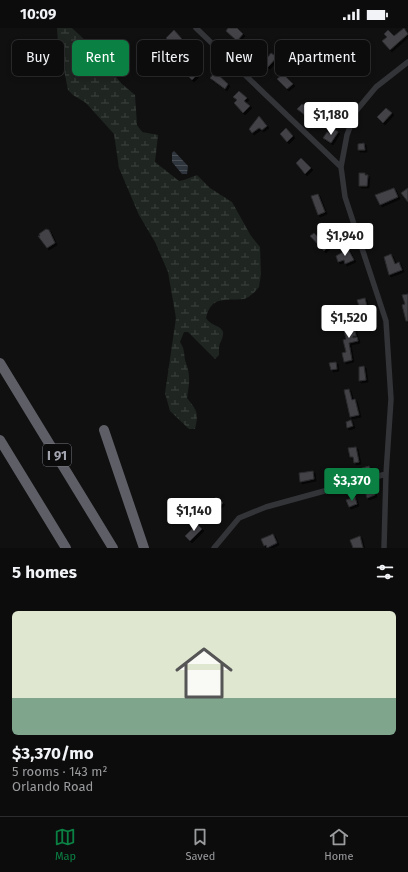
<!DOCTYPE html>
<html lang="en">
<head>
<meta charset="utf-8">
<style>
	:root { --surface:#0c0c0d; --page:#1a1a1b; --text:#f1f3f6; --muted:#9a9b9d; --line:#2c2c2e; --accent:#0b8043 }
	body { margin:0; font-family:"Fira Sans",sans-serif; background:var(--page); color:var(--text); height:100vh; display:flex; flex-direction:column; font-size:15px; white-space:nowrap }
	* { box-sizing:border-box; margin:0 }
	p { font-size:13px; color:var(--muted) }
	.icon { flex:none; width:22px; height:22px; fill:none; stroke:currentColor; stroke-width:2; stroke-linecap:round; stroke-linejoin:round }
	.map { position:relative; height:520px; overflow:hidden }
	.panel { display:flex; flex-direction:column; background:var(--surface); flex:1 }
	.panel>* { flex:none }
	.banner { position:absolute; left:12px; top:12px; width:384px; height:36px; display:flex; gap:8px }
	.price { position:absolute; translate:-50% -34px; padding:0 9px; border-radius:4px; background:#fff; color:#222; font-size:13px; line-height:26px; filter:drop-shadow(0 1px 2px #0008) }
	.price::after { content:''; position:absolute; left:50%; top:24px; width:12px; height:9px; margin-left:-6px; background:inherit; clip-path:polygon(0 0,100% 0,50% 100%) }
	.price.selected { background:var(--accent); color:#fff }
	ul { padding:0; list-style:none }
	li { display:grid; align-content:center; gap:8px; height:212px; padding:0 12px }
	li+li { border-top:1px solid var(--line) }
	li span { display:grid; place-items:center; height:124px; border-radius:6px; color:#555 }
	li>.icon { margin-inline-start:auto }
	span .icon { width:72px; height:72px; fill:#fffc; stroke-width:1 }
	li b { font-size:17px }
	h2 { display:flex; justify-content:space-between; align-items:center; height:48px; padding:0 12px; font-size:17px }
	.chip { padding:0 14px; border-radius:6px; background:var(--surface); box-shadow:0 2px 6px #0003,0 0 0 1px var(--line); font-size:14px; line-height:36px }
	.chip.selected { background:var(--accent); color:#fff }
	.status { display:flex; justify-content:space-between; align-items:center; height:28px; padding:0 20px; background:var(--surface); direction:ltr }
	.status svg { height:11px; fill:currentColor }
	.dock { display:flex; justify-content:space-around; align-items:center; height:56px; border-top:1px solid var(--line); background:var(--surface); font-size:11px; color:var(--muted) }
	.dock a { display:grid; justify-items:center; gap:2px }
	.dock .selected { color:var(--accent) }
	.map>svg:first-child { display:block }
	.wetland { fill:url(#wetland-marsh) }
	.water { fill:url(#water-rules) }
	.building { fill:#424246; stroke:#2a2a2d; filter:url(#shadow) }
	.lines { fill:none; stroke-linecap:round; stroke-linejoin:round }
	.minor { stroke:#333438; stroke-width:5.5 }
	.motorway { stroke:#5e5f66; stroke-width:10 }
	.labels { text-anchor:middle; stroke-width:3.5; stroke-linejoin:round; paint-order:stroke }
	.shield { fill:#0b0b0c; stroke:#75777f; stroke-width:1 }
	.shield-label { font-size:13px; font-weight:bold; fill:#a3a5b0 }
</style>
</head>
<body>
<div class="status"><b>10:09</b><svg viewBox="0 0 49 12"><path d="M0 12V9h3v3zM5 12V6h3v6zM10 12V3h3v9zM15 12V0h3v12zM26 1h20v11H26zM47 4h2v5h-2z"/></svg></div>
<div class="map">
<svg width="408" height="520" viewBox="0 0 408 520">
	<defs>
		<pattern id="wetland-marsh" width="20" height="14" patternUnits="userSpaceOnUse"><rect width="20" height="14" fill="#1f2520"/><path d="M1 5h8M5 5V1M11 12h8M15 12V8" fill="none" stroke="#3c423e"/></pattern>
		<pattern id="water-rules" width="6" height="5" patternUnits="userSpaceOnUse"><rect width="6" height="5" fill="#2f353c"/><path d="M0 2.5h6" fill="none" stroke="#4a4f56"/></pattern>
		<filter id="shadow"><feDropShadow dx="2" dy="2" stdDeviation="0" flood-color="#0009"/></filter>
	</defs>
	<rect width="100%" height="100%" fill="#101011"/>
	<!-- wetland -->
	<path class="wetland" d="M57,0h15l14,13 36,43 13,11 2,30 5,7 16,3 -3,27 24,19 5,-1 13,-5 13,13 22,14 19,34 9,11 1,27 -2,13c-3,4 -10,11 -15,12 -18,2 -33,-4 -38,19 4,8 15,7 17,14 1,6 -4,11 -4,16 0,2 0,5 0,7l-4,4 -27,-27h-4l-4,10c6,9 3,13 6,21 5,14 3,21 1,35 10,13 12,14 8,31h-6l-19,-18 -5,-18 11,-75 -8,-46 -13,-30 -16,-27 -20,-47 -5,-34 -28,-31 -13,-8 -5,-5 -4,-20v-14l-6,-13z"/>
	<!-- water -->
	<path class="water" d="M174,123l14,15 -1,8h-5l-10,-12v-9z"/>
	<!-- building -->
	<path class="building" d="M228,0h9l6,6 -6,7 -11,-10z
		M404,0l4,6 -18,16 -8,-9 5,-4 -3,-3 4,-4 6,6z
		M174,2l8,9 -3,4 10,10 -6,5 -17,-20z
		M290,13l7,7 -5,5 -7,-7z
		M271,25l6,4 -9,10 -10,-8 3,-5 6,4z
		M356,29l5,7 -10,8 -9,-10 4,-3 3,4z
		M188,38l9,9 -5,5 -9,-9z
		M215,44l13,12 -3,5 -15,-11z
		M283,46l10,10 -6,5 -10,-10z
		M239,63l8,7 -3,3 6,5 -7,7 -9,-10 3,-3 -4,-3z
		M307,75l6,5 -7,8 -9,-7 5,-5 2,1z
		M386,80l6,5 -9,10 -6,-6z
		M259,88l8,10 -5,4 -3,-2 -7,5 -3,-4z
		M286,100l7,8 -6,6 -7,-8z
		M334,101l4,3 -7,11 -8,-5 4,-6 4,2z
		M364,115l1,7h-7v-6z
		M301,130l10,10 -6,6 -9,-11z
		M359,145h6v2h3l-1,11h-8z
		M394,160l4,9 -18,8 -5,-10z
		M408,160v14l-7,-9z
		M318,166l7,18 -7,3 -7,-19z
		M46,201l3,1 6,13 -8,5 -9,-12h2l-1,-2z
		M325,204l4,4 -4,4 5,5 -6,6 -14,-15 4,-3 5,5z
		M348,221l6,11 -9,4 -1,-4 -6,2 -2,-6z
		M391,226l4,10 4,-2 3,8 -13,5 -5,-18z
		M408,266v27h-2l-4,-16 3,-1 -3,-9z
		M365,270l2,9 -7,2 -3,-9z
		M353,292l3,16h-3v2l4,-1 1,4 -9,2 3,17 -8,2 -2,-9 4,-1 -3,-12 3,-1 -3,-13 3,-1 -1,-4z
		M336,334l1,7 -6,1 -2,-7z
		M364,338l2,14 -7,1v-14z
		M349,361l3,11 3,-1 4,16 -9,2 -6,-27z
		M351,392l2,6 -6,2 -1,-6z
		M356,419l3,15 -5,1 -1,-6h-3l-2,-9z
		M369,438l2,6 -7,2 -2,-6z
		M313,443l1,8 -14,3 -1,-9z
		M373,461l2,6 -8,3 -2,-7z
		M216,469l7,6 -10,9 -4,-5z
		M355,469l2,7 -8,3 -3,-7z
		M194,483l4,4 -4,5 -5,-5z
		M197,496l5,5 -12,12 -5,-5z
		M273,506l4,9 -10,5 -1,-3 -2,1 -3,-7z
		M360,508l3,12h-10l-3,-8z"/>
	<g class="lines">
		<!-- minor -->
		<path class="minor" d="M196,0l145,139
			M214,520l25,-30 27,-11 120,-33
			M384,520l2,-74 5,-75 -5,-78 -41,-124 -4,-30 6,-32 9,-24 20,-24 32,-25"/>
		<!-- motorway -->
		<path class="motorway" d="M0,335l113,185
			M104,402l40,118
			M0,412l66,108"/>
	</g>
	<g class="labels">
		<!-- shield labels -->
		<rect class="shield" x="43" y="416" width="28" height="22" rx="3"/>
		<g class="shield-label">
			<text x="57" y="432">I 91</text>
		</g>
	</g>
</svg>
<b class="price" style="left:331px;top:108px">$1,180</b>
<b class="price" style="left:345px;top:229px">$1,940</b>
<b class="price" style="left:349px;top:311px">$1,520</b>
<b class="price selected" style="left:352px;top:474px">$3,370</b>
<b class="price" style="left:194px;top:504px">$1,140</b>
<div class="banner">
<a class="chip">Buy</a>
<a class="chip selected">Rent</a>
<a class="chip">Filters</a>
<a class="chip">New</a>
<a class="chip">Apartment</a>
</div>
</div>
<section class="panel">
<h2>5 homes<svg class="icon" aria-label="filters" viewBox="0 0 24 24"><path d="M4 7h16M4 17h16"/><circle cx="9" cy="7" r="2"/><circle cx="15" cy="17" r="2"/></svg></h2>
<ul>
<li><span style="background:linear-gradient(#dfe7d0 70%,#7fa58c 0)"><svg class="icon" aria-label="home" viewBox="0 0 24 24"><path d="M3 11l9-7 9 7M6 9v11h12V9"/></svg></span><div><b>$3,370/mo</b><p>5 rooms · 143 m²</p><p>Orlando Road</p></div></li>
</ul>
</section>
<nav class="dock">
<a class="selected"><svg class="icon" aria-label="map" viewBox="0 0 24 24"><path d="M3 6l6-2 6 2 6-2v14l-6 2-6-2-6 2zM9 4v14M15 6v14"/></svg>Map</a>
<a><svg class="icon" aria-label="saved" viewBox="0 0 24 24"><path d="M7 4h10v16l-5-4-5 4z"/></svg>Saved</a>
<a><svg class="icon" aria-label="home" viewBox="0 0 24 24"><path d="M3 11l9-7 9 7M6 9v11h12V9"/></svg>Home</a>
</nav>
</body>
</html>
